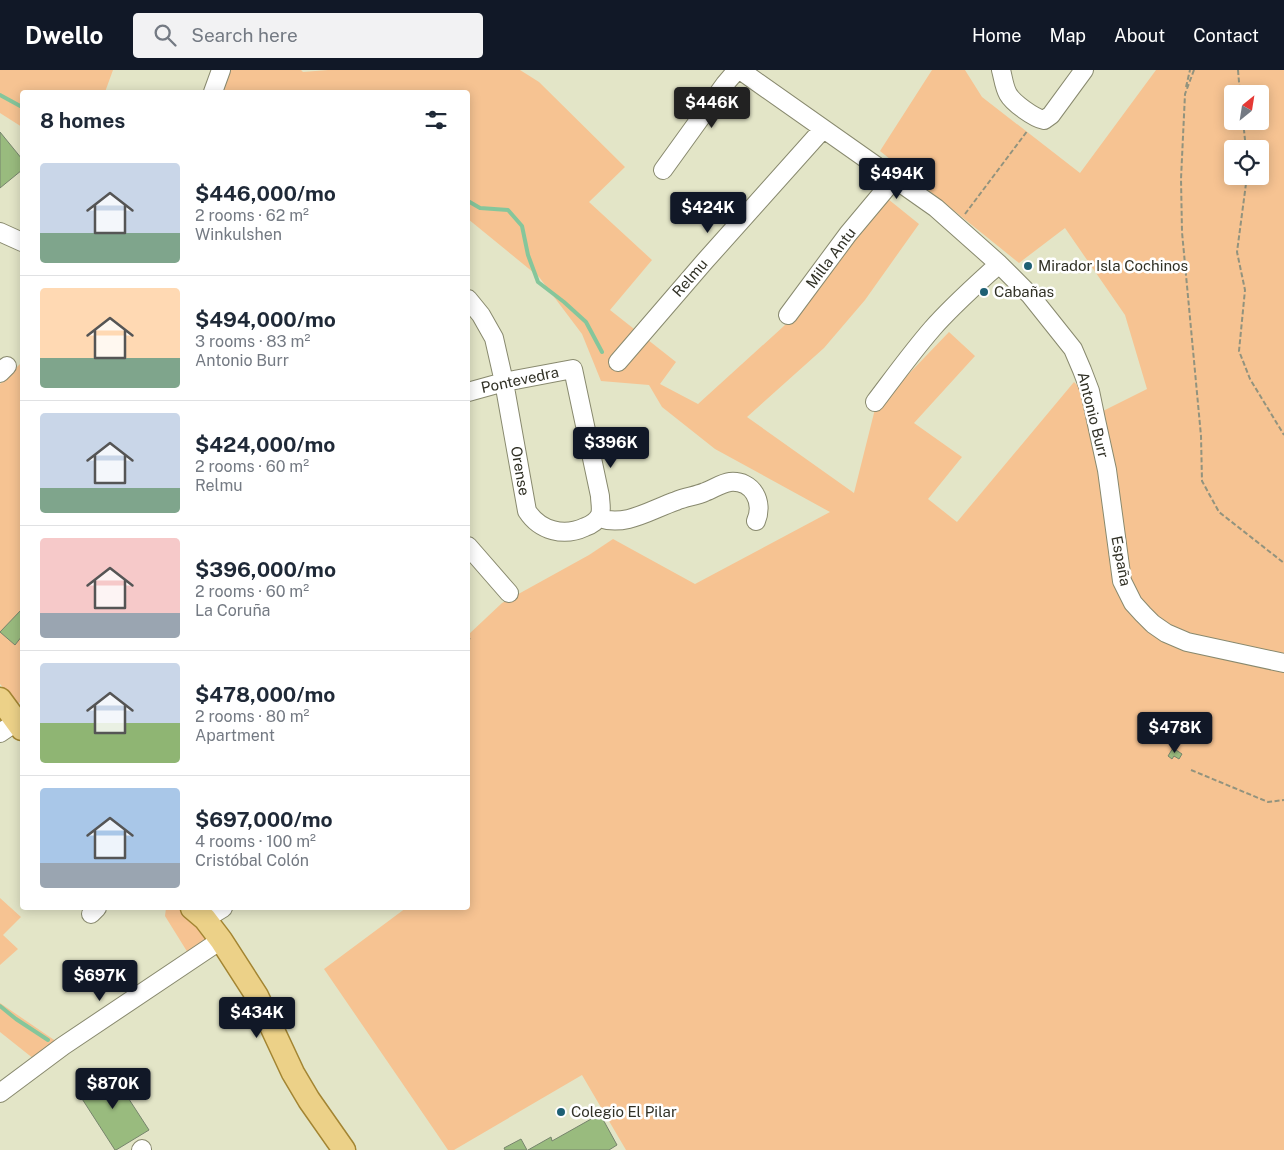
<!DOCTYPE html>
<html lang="en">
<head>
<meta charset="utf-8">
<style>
	:root { --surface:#fff; --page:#f2f2f3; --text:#1f2937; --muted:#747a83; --line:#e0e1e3; --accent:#111827 }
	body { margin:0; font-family:"Public Sans",sans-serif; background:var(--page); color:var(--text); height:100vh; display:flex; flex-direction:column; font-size:19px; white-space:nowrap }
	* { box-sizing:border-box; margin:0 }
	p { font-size:16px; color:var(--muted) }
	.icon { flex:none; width:28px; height:28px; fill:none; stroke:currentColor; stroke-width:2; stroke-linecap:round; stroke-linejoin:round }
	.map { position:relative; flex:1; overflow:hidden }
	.panel { position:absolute; left:20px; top:20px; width:450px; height:820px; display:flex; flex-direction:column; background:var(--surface); border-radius:5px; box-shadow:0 2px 12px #0003 }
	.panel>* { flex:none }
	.needle { width:32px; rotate:30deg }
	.controls { position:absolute; left:1224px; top:15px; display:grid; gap:10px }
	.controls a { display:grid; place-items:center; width:45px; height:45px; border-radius:5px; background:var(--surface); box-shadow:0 2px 12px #0003; font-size:25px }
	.price { position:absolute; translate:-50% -42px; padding:0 11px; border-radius:5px; background:var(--accent); color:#fff; font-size:16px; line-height:32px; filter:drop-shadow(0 1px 2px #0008) }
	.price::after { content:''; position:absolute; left:50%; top:30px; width:15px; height:11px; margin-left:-8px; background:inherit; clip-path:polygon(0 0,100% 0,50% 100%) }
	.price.current { background:#222; color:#fff }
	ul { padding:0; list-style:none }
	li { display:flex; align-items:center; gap:15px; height:125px; padding:0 20px }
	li+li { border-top:1px solid var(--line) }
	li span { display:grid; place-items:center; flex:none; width:140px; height:100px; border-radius:5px; color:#555 }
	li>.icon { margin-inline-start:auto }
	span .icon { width:60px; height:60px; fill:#fffc; stroke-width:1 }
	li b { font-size:21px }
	h2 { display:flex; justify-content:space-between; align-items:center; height:60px; padding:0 20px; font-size:21px }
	header { display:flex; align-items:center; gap:30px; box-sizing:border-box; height:70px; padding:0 25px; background:var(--accent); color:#fff }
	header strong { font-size:24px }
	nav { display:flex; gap:28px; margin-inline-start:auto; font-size:18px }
	.search { width:350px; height:45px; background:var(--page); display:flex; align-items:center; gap:12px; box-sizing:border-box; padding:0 18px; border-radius:5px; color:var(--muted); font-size:19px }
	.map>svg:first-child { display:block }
	.green { fill:#f6c392; fill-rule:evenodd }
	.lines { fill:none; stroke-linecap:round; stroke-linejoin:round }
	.stream { stroke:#85c69b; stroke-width:4 }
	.building { fill:#99bb7e; stroke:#76846c }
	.minor-casing { stroke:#88896e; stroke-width:20 }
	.major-casing { stroke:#a38532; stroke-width:25 }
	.path { stroke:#92937e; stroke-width:2; stroke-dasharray:5 2.5; stroke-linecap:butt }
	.minor { stroke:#fff; stroke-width:18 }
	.major { stroke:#ecd188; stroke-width:22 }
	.poi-dot { fill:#1e6074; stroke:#fff; stroke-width:2 }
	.labels { text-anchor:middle; stroke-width:5; stroke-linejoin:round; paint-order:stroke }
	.street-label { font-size:15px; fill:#313126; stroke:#fff }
	.poi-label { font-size:15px; fill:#313126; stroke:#fff; text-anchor:start }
</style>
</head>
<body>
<header>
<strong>Dwello</strong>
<div class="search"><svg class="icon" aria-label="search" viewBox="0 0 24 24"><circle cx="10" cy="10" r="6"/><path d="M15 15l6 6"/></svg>Search here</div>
<nav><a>Home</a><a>Map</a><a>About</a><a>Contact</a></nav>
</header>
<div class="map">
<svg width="1284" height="1080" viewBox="0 0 1284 1080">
	<rect width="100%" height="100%" fill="#e3e5c7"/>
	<!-- green -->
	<path class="green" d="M0,0h113l-8,22h-83v35l-22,-14z
		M225,0h76l2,2 25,-2h192l19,12 86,85 -36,35 63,58 -42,50 66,52 -16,22 38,20 98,-89 92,-116 31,25 -54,76 -41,48 -77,69 107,76 21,-84 74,-77 26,24 -61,67 48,34 -34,42 29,23 117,-140 29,29 44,-22 -22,-74 -60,-87 -46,35 -139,-112 52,-81h33l17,27 98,76 76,-103h128v1080h-658l-44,-75 -128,75h-6l-124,-181 82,-61h62v-273l34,-32 87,-48 24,-16 82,45 135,-72 -115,-63 -53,-42 -13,-22 -48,-4 -19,-47 -43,-57 -71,-58v-127h-251zM1232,24h28v27h-28zM1232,79h28v27h-28z
		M22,292v339l-5,3 -17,-20v-300z
		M0,828l21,19 -18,18 15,14 -18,16z
		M166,838h12l19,16 11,15 -20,14 -23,-37z
		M0,933l63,43 -24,17 -39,-31z"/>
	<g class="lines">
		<!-- stream -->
		<path class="stream" d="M0,25l22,12
			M468,131l12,7 28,2 14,16 6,29 10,27 26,20 22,20 16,30
			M0,936l16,13 32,21"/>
	</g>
	<!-- building -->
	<path class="building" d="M0,62l22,27v11l-22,18z
		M22,539v27l-7,9 -15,-13z
		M1173,678l9,6 -3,5 -5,-3 -2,3 -4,-3z
		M110,1000l39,60 -33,20h-1l-38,-59z
		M600,1044l17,31 -8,5h-81l23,-13 1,4z
		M521,1069l6,11h-22l-1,-2z"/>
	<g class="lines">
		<!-- minor casing -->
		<g class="minor-casing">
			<path id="minor" d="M740,0l196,138 63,56 31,31 43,54 9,21 8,21 6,29 11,50 15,111 11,22 10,11 10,10 13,9 21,9 97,21
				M1001,0c2,7 3,17 7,24 5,9 26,24 36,26l7,-5 33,-45
				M213,22l8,-22
				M663,100l62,-86 12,-14
				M0,162l22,10
				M468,229l13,16 13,23 10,44 23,129c13,20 37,26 58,16 6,-2 12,-6 15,-12 2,-6 0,-13 0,-19l-27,-127 -69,13 -36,10
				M788,245l60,-81 46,-55
				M618,292l87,-101 118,-132
				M0,303l7,-7
				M875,332c19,-25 37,-50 57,-73 21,-24 44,-44 67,-65
				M599,448c27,9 51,-8 77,-17 9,-4 20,-5 29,-9 8,-3 17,-9 25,-10 23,-2 34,20 26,39
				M468,476l41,47
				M0,663l22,-15
				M91,844l6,-6
				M205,849l18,-11
				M0,1023l63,-47 158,-106
				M141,1080l1,-1"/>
		</g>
		<!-- major casing -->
		<g class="major-casing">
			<path id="major" d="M0,629l22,30
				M192,838l13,11 16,21 36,56 36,77 16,27 35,50"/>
		</g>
		<!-- path -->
		<path class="path" d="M1194,0l-9,24 -4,85 1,53 19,204 1,45 17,31 65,51
			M1238,0l2,24
			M1186,17l4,-17
			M1243,51l3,28
			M1247,106l-10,76 8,38 -6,61 11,28 34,56
			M965,144l63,-84
			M468,570l2,-2
			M1191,700l77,32 16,-2"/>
		<!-- minor -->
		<use href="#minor" class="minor"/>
		<!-- major -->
		<use href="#major" class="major"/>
	</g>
	<!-- markers -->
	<g class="poi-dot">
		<circle cx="1028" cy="196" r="5"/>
		<circle cx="984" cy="222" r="5"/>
		<circle cx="561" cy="1042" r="5"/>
	</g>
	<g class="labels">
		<!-- street labels -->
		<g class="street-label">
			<text transform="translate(831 188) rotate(-53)" y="5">Milla Antu</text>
			<text transform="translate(690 208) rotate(-49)" y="5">Relmu</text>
			<text transform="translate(520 310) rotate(-12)" y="5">Pontevedra</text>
			<text transform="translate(1093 345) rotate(76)" y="5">Antonio Burr</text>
			<text transform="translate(520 401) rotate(80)" y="5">Orense</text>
			<text transform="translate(1121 491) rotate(79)" y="5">España</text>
		</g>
		<!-- poi labels -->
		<g class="poi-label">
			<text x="1038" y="201">Mirador Isla Cochinos</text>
			<text x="994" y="227">Cabañas</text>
			<text x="571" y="1047">Colegio El Pilar</text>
		</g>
	</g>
</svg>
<div class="controls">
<a><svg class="needle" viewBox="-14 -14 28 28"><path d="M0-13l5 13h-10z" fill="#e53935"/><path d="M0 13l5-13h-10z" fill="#747a83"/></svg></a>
<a><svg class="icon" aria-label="locate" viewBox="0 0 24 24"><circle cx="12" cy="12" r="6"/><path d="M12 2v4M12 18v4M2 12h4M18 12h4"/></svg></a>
</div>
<b class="price current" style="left:712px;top:59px">$446K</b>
<b class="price" style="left:897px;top:130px">$494K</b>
<b class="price" style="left:708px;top:164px">$424K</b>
<b class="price" style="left:611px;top:399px">$396K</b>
<b class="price" style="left:1175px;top:684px">$478K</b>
<b class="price" style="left:100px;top:932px">$697K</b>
<b class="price" style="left:257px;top:969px">$434K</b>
<b class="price" style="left:113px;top:1040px">$870K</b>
<section class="panel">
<h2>8 homes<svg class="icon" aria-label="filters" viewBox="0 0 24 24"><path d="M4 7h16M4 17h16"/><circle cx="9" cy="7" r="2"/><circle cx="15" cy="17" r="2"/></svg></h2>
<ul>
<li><span style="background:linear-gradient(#c9d6e8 70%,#7fa58c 0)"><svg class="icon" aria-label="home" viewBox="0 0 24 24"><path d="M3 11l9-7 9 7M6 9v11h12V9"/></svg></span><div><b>$446,000/mo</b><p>2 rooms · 62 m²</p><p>Winkulshen</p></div></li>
<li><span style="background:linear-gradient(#ffd9b3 70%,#7fa58c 0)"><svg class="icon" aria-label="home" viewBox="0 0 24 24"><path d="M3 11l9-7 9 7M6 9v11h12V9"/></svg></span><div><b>$494,000/mo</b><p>3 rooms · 83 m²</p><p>Antonio Burr</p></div></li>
<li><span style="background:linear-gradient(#c9d6e8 75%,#7fa58c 0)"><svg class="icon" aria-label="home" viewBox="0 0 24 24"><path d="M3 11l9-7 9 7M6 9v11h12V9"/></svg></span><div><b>$424,000/mo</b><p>2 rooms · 60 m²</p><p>Relmu</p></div></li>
<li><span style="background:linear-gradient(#f6c9c9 75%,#9aa5b1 0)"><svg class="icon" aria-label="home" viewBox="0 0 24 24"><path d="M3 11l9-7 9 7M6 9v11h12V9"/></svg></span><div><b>$396,000/mo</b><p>2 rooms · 60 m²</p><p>La Coruña</p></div></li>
<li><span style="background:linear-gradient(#c9d6e8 60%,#8fb573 0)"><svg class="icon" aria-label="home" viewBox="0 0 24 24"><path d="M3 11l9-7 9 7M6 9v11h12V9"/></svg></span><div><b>$478,000/mo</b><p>2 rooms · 80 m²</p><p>Apartment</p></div></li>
<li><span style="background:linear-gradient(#a9c7e8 75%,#9aa5b1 0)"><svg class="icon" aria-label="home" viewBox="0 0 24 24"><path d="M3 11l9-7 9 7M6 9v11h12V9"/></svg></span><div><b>$697,000/mo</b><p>4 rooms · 100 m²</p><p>Cristóbal Colón</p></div></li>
</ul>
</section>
</div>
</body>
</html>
